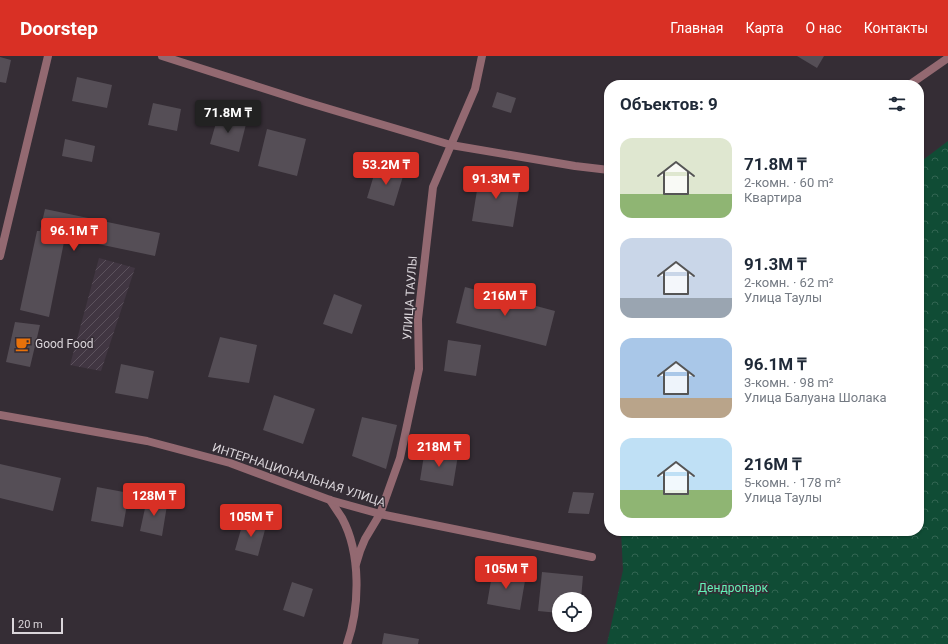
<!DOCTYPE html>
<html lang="ru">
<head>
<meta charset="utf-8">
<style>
	:root { --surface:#fff; --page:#f6f6f7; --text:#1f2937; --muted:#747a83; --accent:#d93025 }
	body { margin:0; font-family:Roboto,sans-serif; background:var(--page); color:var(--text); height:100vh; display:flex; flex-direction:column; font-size:15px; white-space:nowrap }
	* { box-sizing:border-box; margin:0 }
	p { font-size:13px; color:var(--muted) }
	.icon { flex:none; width:22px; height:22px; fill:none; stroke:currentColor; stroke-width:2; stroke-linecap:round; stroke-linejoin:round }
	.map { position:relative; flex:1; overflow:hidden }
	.drawer { position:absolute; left:604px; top:24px; width:320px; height:456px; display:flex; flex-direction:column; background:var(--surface); border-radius:16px; box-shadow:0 1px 3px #0004 }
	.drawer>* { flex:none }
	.tools { position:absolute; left:552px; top:536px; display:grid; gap:8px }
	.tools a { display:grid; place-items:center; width:40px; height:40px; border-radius:50%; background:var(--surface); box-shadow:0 1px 3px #0004; font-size:20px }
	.scale { position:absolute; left:12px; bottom:10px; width:51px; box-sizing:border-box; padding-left:4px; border:2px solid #dbd6db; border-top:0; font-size:11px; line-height:14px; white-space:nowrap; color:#dbd6db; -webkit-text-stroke:3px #352d35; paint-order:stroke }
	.price { position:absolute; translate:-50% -34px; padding:0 9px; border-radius:4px; background:var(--accent); color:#fff; font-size:13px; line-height:26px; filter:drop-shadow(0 1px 2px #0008) }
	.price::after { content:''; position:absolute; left:50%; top:24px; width:12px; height:9px; margin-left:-6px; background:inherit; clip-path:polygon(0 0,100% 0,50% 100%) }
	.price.current { background:#222; color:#fff }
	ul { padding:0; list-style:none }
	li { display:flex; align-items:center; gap:12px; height:100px; padding:0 16px }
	li span { display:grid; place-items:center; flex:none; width:112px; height:80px; border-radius:12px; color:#555 }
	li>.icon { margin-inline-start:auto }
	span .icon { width:48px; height:48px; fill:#fffc; stroke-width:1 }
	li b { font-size:17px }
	h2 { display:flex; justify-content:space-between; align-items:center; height:48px; padding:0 16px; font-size:17px }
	header { display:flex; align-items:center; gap:24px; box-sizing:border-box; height:56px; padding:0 20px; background:var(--accent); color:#fff }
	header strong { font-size:19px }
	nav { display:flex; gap:22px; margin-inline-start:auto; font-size:14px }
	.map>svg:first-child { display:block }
	.industrial { fill:url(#industrial-furrows) }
	.forest { fill:url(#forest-crowns) }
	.building { fill:#554e56 }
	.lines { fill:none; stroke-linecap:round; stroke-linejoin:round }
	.service { stroke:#936971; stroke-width:8 }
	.minor { stroke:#936971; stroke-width:8 }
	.tertiary { stroke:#936971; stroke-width:8 }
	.labels { text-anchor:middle; stroke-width:3; stroke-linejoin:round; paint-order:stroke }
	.street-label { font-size:12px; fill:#dbd6db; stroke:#352d35 }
	.poi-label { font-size:12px; fill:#dbd6db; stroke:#352d35; text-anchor:start }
	.park-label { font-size:12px; fill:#63f4b8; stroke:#352d35 }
</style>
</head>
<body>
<header>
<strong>Doorstep</strong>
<nav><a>Главная</a><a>Карта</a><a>О нас</a><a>Контакты</a></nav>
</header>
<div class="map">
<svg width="948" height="588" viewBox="0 0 948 588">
	<defs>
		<pattern id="industrial-furrows" width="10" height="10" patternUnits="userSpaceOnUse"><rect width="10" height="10" fill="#413642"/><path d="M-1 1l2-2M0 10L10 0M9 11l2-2" fill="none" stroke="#5c525d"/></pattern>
		<pattern id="forest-crowns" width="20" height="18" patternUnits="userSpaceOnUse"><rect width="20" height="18" fill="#104c35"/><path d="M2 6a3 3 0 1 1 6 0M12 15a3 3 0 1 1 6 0" fill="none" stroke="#326552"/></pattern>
	</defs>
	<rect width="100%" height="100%" fill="#352d35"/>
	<!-- industrial -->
	<path class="industrial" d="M99,202l36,10 -34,103 -31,-6z"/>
	<!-- forest -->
	<path class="forest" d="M948,85v503h-341l16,-74 -2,-39h298v-368z"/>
	<!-- building -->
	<path class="building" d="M797,0h27l-7,12z
		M0,1l11,3 -5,23 -6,-1z
		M77,21l35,8 -5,23 -35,-7z
		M497,36l19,6 -5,15 -19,-6z
		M608,38h1v31l-4,-1z
		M153,47l28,6 -4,22 -29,-6z
		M218,60l28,8 -7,28 -29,-8z
		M267,73l39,10 -9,37 -39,-10z
		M65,83l30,7 -3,16 -30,-6z
		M377,109l27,8 -10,33 -27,-8z
		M480,116l41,7 -8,48 -41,-6z
		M45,153l115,24 -5,23 -90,-19 -16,80 -29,-7 17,-79h3z
		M465,231l90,24 -9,35 -90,-23z
		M334,238l28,11 -10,29 -29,-10z
		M15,266l25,3 -10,42 -24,-5z
		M220,281l37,8 -8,38 -41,-6z
		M448,284l33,5 -5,31 -32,-5z
		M121,308l33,7 -6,28 -33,-6z
		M274,339l41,14 -12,35 -40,-14z
		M362,361l35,8 -11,44 -34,-13z
		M425,393l33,6 -5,31 -33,-6z
		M0,408l61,14 -8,33 -53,-13z
		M97,431l32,6 -6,34 -32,-6z
		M573,436l21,1 -5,21 -21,-1z
		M147,443h21l-6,37 -22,-5z
		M244,463l22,7 -8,30 -23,-6z
		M493,513l33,6 -6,35 -33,-6z
		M542,516l41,4 -2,23h-22v14l-21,-2z
		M292,526l21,7 -9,28 -21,-7z
		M384,577l35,6 -1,5h-36z"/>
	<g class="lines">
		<!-- service -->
		<path class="service" d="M330,444c4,6 8,12 12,18 19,35 18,89 5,126"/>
		<!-- minor -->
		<path class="minor" d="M0,359l147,26 83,22 100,37 50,14 212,43
			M356,508l4,-13 5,-12 15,-25 20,-56 19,-89 -1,-50 15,-132 42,-98 7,-33"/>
		<!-- tertiary -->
		<path class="tertiary" d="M162,0l144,46 145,43 124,21 34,4
			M909,29l39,-27
			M0,200l48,-200"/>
	</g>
	<!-- icons -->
	<defs>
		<g id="cafe-bare" transform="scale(1.2)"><path d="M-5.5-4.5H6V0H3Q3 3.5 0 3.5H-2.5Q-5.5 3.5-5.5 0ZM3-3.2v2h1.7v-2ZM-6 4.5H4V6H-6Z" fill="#e8710a" stroke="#352d35" stroke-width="2.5" paint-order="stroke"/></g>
	</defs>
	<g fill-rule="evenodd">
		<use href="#cafe-bare" x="23" y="288"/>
	</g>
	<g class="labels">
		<!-- street labels -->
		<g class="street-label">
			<text transform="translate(410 242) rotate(-86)" y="4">УЛИЦА ТАУЛЫ</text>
			<text transform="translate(299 419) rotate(18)" y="4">ИНТЕРНАЦИОНАЛЬНАЯ УЛИЦА</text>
		</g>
		<!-- poi labels -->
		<g class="poi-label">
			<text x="35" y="292">Good Food</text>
		</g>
		<!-- park labels -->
		<g class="park-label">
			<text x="733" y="536">Дендропарк</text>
		</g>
	</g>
</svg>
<div class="tools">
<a><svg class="icon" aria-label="locate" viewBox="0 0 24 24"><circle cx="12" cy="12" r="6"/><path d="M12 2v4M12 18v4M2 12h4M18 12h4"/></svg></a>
</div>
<div class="scale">20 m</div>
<b class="price current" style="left:228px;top:78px">71.8M ₸</b>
<b class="price" style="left:386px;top:130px">53.2M ₸</b>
<b class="price" style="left:496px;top:144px">91.3M ₸</b>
<b class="price" style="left:74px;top:196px">96.1M ₸</b>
<b class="price" style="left:505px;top:261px">216M ₸</b>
<b class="price" style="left:439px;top:412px">218M ₸</b>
<b class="price" style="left:154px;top:461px">128M ₸</b>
<b class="price" style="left:251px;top:482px">105M ₸</b>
<b class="price" style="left:506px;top:534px">105M ₸</b>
<section class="drawer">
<h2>Объектов: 9<svg class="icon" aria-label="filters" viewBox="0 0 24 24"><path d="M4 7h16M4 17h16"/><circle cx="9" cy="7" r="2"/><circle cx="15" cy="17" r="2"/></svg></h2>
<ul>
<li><span style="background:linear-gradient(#dfe7d0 70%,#8fb573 0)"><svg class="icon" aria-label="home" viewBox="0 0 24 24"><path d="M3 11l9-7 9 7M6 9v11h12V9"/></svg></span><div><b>71.8M ₸</b><p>2-комн. · 60 m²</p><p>Квартира</p></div></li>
<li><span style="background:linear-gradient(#c9d6e8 75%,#9aa5b1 0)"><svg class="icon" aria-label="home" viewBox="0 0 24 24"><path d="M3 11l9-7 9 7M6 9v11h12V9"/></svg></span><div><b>91.3M ₸</b><p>2-комн. · 62 m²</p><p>Улица Таулы</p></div></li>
<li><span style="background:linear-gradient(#a9c7e8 75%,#b9a48a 0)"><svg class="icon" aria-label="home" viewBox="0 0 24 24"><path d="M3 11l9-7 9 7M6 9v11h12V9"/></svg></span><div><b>96.1M ₸</b><p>3-комн. · 98 m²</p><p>Улица Балуана Шолака</p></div></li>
<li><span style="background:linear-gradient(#bfe0f5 65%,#8fb573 0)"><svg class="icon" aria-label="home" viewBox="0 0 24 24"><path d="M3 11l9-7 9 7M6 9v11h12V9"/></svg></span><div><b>216M ₸</b><p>5-комн. · 178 m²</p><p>Улица Таулы</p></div></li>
</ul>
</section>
</div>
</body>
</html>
